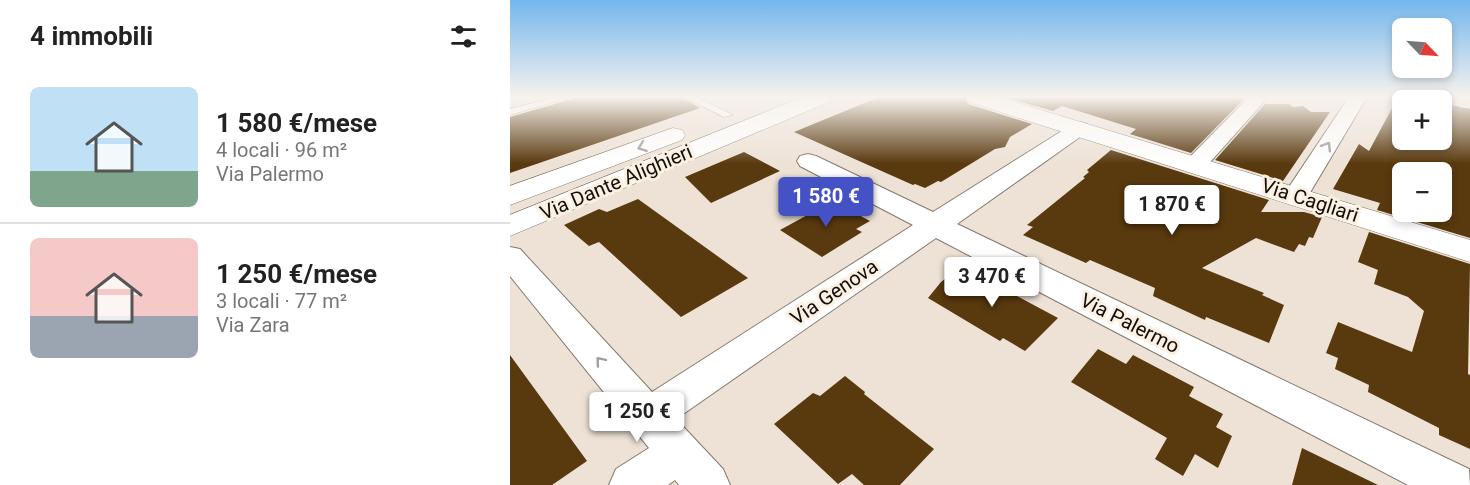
<!DOCTYPE html>
<html lang="it">
<head>
<meta charset="utf-8">
<style>
	:root { --surface:#fff; --page:#f6f6f6; --text:#222; --muted:#767676; --line:#e0e0e0; --accent:#4552c6 }
	body { margin:0; font-family:Roboto,sans-serif; background:var(--page); color:var(--text); height:100vh; display:flex; flex-direction:column; font-size:22px; white-space:nowrap }
	* { box-sizing:border-box; margin:0 }
	p { font-size:20px; color:var(--muted) }
	.icon { flex:none; width:33px; height:33px; fill:none; stroke:currentColor; stroke-width:2; stroke-linecap:round; stroke-linejoin:round }
	.map { position:relative; flex:1; overflow:hidden }
	.details { display:flex; flex-direction:column; background:var(--surface); width:510px }
	.details>* { flex:none }
	.needle { width:39px; rotate:115deg }
	.fabs { position:absolute; left:882px; top:18px; display:grid; gap:12px }
	.fabs a { display:grid; place-items:center; width:60px; height:60px; border-radius:9px; background:var(--surface); box-shadow:0 3px 9px #0003; font-size:30px }
	.price { position:absolute; translate:-50% -51px; padding:0 14px; border-radius:6px; background:#fff; color:#222; font-size:20px; line-height:39px; filter:drop-shadow(0 2px 3px #0008) }
	.price::after { content:''; position:absolute; left:50%; top:36px; width:18px; height:14px; margin-left:-9px; background:inherit; clip-path:polygon(0 0,100% 0,50% 100%) }
	.price.selected { background:var(--accent); color:#fff }
	ul { padding:0; list-style:none }
	li { display:flex; align-items:center; gap:18px; height:150px; padding:0 30px }
	li+li { border-top:2px solid var(--line) }
	li span { display:grid; place-items:center; flex:none; width:168px; height:120px; border-radius:9px; color:#555 }
	li>.icon { margin-inline-start:auto }
	span .icon { width:72px; height:72px; fill:#fffc; stroke-width:1 }
	li b { font-size:26px }
	h2 { display:flex; justify-content:space-between; align-items:center; height:72px; padding:0 30px; font-size:26px }
	main { display:flex; flex:1; min-height:0 }
	.map>svg:first-child { display:block }
	.building { fill:#59390e; fill-rule:evenodd }
	.lines { fill:none; stroke-linecap:round; stroke-linejoin:round }
	.service-casing { stroke:#83786d; stroke-width:1 }
	.minor-casing { stroke:#83786d; stroke-width:2 }
	.tertiary-casing { stroke:#83786d; stroke-width:1 }
	.service { fill:#fff; fill-rule:evenodd }
	.minor { fill:#fff; fill-rule:evenodd }
	.tertiary { fill:#fff; fill-rule:evenodd }
	.oneway { stroke:#a09f9d }
	.labels { text-anchor:middle; stroke-width:6; stroke-linejoin:round; paint-order:stroke }
	.street-label { font-size:20px; fill:#120e0a; stroke:#fcf0e3 }
</style>
</head>
<body>
<main>
<section class="details">
<h2>4 immobili<svg class="icon" aria-label="filters" viewBox="0 0 24 24"><path d="M4 7h16M4 17h16"/><circle cx="9" cy="7" r="2"/><circle cx="15" cy="17" r="2"/></svg></h2>
<ul>
<li><span style="background:linear-gradient(#bfe0f5 70%,#7fa58c 0)"><svg class="icon" aria-label="home" viewBox="0 0 24 24"><path d="M3 11l9-7 9 7M6 9v11h12V9"/></svg></span><div><b>1 580 €/mese</b><p>4 locali · 96 m²</p><p>Via Palermo</p></div></li>
<li><span style="background:linear-gradient(#f6c9c9 65%,#9aa5b1 0)"><svg class="icon" aria-label="home" viewBox="0 0 24 24"><path d="M3 11l9-7 9 7M6 9v11h12V9"/></svg></span><div><b>1 250 €/mese</b><p>3 locali · 77 m²</p><p>Via Zara</p></div></li>
</ul>
</section>
<div class="map">
<svg width="960" height="485" viewBox="0 0 960 485">
	<rect width="100%" height="100%" fill="#eee2d6"/>
	<!-- building -->
	<path class="building" d="M63,97h109l18,11 -190,65v-56l62,-18z
		M369,97h86l3,7 64,20 -22,13 -5,10 -10,2 -54,33 -3,-1 -13,7 -10,-4 -2,1 -119,-53z
		M494,97h229l11,2 -53,54 -61,-19 6,-5 -74,-23 -9,5z
		M888,97h37l-2,3h-31v40h40v-37l28,6v129l-93,-28 3,-7 -47,-14 26,-45 10,7zM892,172h40v40h-40z
		M755,104h24l4,3 10,-1 8,6h19l-47,69 -68,-21z
		M601,150l158,50 -8,12h43l18,5 -9,21 -4,-1 -4,9 -6,-2 -5,8 -38,-14 -54,30 62,25 -2,2 22,10 -15,38 -63,-26 -1,3 -52,-24 2,-8 -65,-28 -4,3 -63,-28 10,-8 -6,-2 58,-47 -2,-1 6,-5 -2,-2z
		M234,152l36,19 -69,32 -26,-26z
		M128,199l110,79 -67,39 -82,-75 -10,4 -25,-21 35,-16 8,3z
		M323,201l37,20 -14,8 6,3 -40,25 -42,-27z
		M859,232l101,32 -2,110 2,1v74l-31,-14v-7l-71,-36 1,-7 -34,-16 3,-11 -12,-5 12,-31 74,30 12,-41 -16,-14 -34,-13 4,-14 -20,-8z
		M451,266l97,52 -33,33 -22,-13 -3,3 -72,-43 13,-16z
		M588,349l28,15 7,-9 61,32 -5,9 34,18 -7,13 16,9 -14,32 -23,-14 -12,22 -28,-17 12,-21 -96,-56z
		M0,355l77,106 -35,24h-42z
		M335,376l20,16 -1,2 70,55 -34,36h-36l-12,-11 -14,10 -64,-60 39,-31 7,3z
		M792,448l76,37h-86z"/>
	<g class="lines">
		<!-- service casing -->
		<g class="service-casing">
			<path id="service" d="M47,97h14l-61,18v-6z
				M174,97h12l37,18 -9,2z"/>
		</g>
		<!-- minor casing -->
		<g class="minor-casing">
			<path id="minor" d="M739,97h19l-64,72 -8,2 -8,-2 -4,-5 4,-5z
				M839,97h18l-62,104 -9,3 -9,-3 -4,-5z
				M570,122l7,2 3,4 -3,4 -130,92 512,245 1,16h-62l-472,-247 -260,181 47,50 7,16h-51l-4,-5 -7,5h-59l7,-16 33,-21 -139,-172v-29l10,2 132,143 261,-167 -113,-59 -3,-5 3,-5 8,-2 8,2 117,56 140,-88z"/>
		</g>
		<!-- tertiary casing -->
		<g class="tertiary-casing">
			<path id="tertiary" d="M293,97h29l-3,5 -319,134v-21z
				M457,97h31l472,143v22l-501,-160z
				M163,128l9,2 3,5 -3,5 -172,65v-19z"/>
		</g>
		<!-- service -->
		<use href="#service" class="service"/>
		<!-- minor -->
		<use href="#minor" class="minor"/>
		<!-- tertiary -->
		<use href="#tertiary" class="tertiary"/>
	</g>
	<!-- one-way arrows -->
	<defs><path id="oneway-chevron" d="M-2-3.5L2.5 0L-2 3.5" fill="none" stroke-width="1.6" stroke-linecap="round" stroke-linejoin="round" transform="scale(1.5)"/></defs>
	<g class="oneway">
		<use href="#oneway-chevron" transform="translate(817 146) rotate(-58)"/>
		<use href="#oneway-chevron" transform="translate(132 147) rotate(160)"/>
		<use href="#oneway-chevron" transform="translate(90 361) rotate(-130)"/>
	</g>
	<!-- sky -->
	<linearGradient id="sky" x2="0" y2="1"><stop stop-color="#73b7ee"/><stop offset="0.59" stop-color="#f7f2ed"/><stop offset="1" stop-color="#f7f2ed" stop-opacity="0"/></linearGradient>
	<rect width="960" height="164" fill="url(#sky)"/>
	<g class="labels">
		<!-- street labels -->
		<g class="street-label">
			<text transform="translate(106 182) rotate(-23)" y="7">Via Dante Alighieri</text>
			<text transform="translate(800 200) rotate(18)" y="7">Via Cagliari</text>
			<text transform="translate(324 292) rotate(-34)" y="7">Via Genova</text>
			<text transform="translate(620 323) rotate(27)" y="7">Via Palermo</text>
		</g>
	</g>
</svg>
<div class="fabs">
<a><svg class="needle" viewBox="-14 -14 28 28"><path d="M0-13l5 13h-10z" fill="#e53935"/><path d="M0 13l5-13h-10z" fill="#767676"/></svg></a>
<a>+</a>
<a>−</a>
</div>
<b class="price selected" style="left:316px;top:228px">1 580 €</b>
<b class="price" style="left:662px;top:236px">1 870 €</b>
<b class="price" style="left:482px;top:308px">3 470 €</b>
<b class="price" style="left:127px;top:443px">1 250 €</b>
</div>
</main>
</body>
</html>
